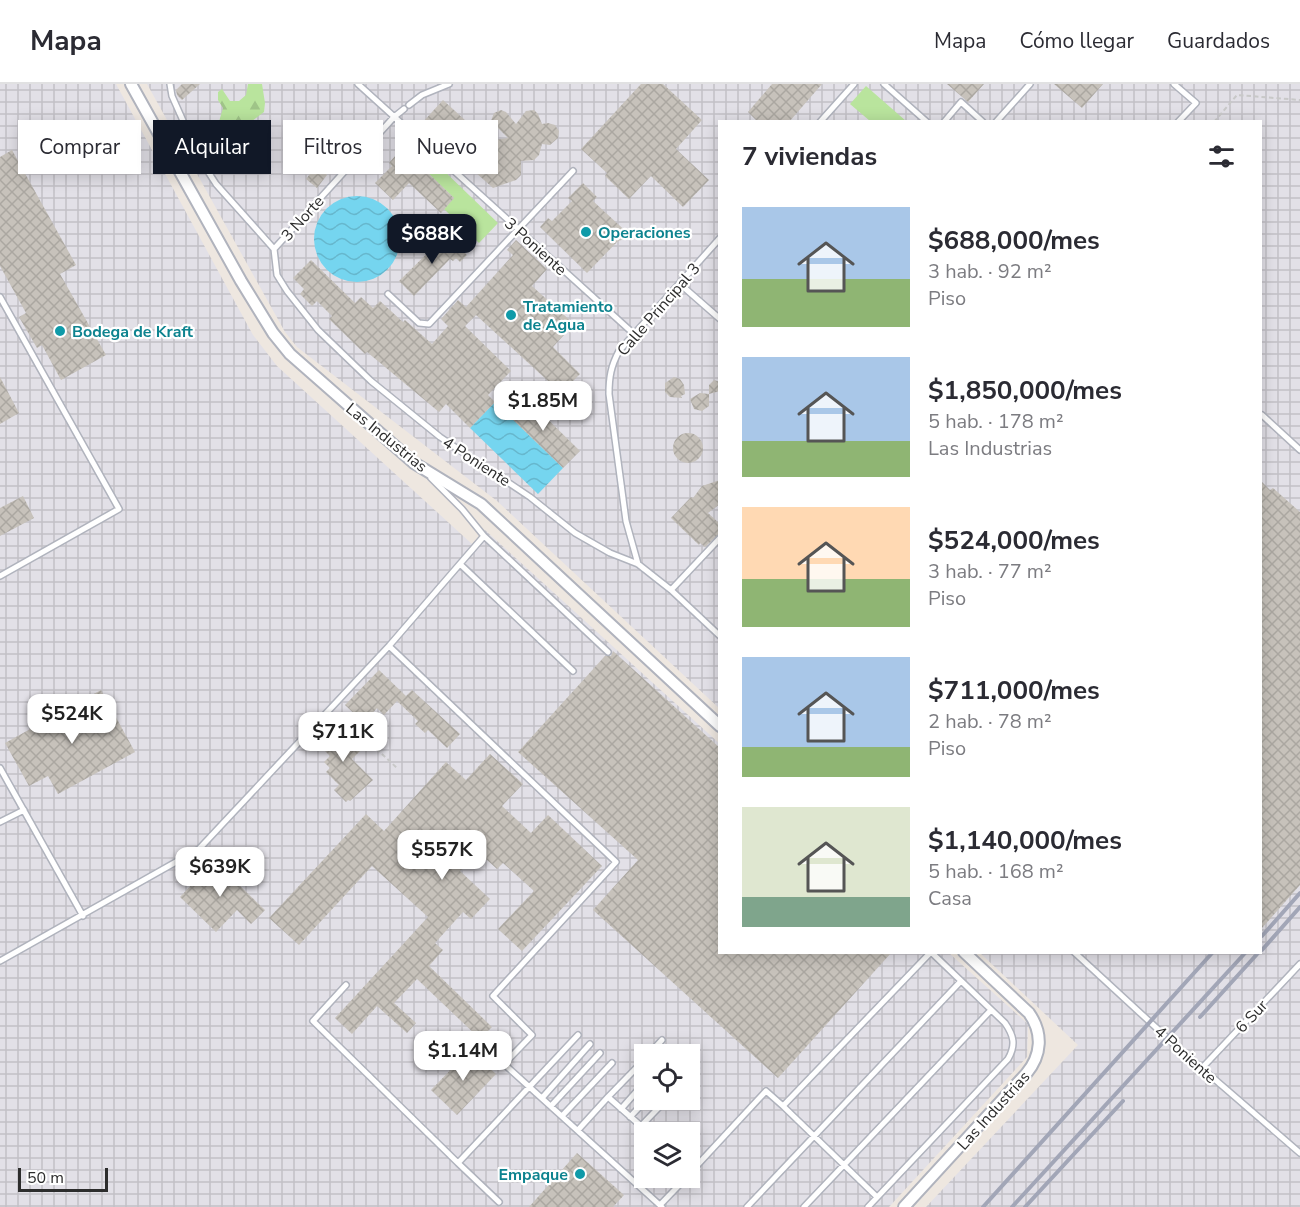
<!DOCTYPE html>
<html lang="es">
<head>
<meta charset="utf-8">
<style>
	:root { --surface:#fff; --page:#f2f2f3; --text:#2b2b33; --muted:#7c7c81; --line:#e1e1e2; --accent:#111827 }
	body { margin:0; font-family:"Nunito Sans",sans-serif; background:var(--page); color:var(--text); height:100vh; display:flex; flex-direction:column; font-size:22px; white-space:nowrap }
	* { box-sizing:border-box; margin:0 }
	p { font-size:20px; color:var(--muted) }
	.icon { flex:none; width:33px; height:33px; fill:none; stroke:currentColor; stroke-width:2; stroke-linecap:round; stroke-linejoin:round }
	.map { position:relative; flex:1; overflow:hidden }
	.sheet { position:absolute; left:718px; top:36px; width:544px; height:834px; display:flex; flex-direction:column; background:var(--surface); border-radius:0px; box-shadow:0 3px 15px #0003 }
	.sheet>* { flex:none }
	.top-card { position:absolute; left:18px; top:36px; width:570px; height:54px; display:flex; gap:12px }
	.buttons { position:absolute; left:634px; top:960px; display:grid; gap:12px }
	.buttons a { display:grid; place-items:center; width:66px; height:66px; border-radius:0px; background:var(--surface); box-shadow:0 3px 15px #0003; font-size:30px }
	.scale { position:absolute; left:18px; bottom:15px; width:90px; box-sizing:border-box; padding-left:6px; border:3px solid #2d2d2d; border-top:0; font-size:16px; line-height:21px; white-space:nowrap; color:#2d2d2d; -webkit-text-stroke:4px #fff; paint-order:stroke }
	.price { position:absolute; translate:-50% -51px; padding:0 14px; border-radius:12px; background:#fff; color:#222; font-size:20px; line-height:39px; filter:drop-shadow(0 2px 3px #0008) }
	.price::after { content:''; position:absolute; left:50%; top:36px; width:18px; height:14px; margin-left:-9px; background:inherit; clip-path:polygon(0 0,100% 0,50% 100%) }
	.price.current { background:var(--accent); color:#fff }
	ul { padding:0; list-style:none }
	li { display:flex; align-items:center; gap:18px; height:150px; padding:0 24px }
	li span { display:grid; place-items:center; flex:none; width:168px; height:120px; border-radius:0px; color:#555 }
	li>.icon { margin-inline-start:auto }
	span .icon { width:72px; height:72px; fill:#fffc; stroke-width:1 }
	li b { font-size:26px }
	h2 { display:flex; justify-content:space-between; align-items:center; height:72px; padding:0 24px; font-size:26px }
	.chip { padding:0 21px; border-radius:0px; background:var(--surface); box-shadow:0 3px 15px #0003; font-size:21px; line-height:54px }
	.chip.current { background:var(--accent); color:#fff }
	header { display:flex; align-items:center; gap:36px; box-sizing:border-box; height:84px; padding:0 30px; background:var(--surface); border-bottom:2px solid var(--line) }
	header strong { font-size:28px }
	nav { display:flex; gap:33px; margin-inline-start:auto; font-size:21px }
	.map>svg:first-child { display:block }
	.industrial { fill:url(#industrial-grid); fill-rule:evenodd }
	.grass { fill:#b9e49d }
	.forest { fill:url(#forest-firs) }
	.water { fill:url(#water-waves) }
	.building { fill:url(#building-cross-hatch) }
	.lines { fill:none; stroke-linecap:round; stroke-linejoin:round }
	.lane-casing { stroke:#b0b3bd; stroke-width:8 }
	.street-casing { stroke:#b0b3bd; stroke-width:14 }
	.path { stroke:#c8c8c8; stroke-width:2; stroke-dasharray:4.5 3; stroke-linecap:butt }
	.lane { stroke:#fff; stroke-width:5 }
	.street { stroke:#fff; stroke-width:10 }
	.rail { stroke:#a2a6b7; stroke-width:4 }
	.culture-dot { fill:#0f9aa8; stroke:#fff; stroke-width:2 }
	.labels { text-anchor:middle; stroke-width:4.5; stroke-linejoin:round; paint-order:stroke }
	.street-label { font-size:16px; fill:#2d2d2d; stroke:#fff }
	.culture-label { font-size:16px; font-weight:bold; fill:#0d838f; stroke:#fff; text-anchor:start }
</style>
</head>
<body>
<header>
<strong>Mapa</strong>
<nav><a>Mapa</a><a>Cómo llegar</a><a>Guardados</a></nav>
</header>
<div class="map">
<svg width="1300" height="1123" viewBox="0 0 1300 1123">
	<defs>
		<pattern id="industrial-grid" width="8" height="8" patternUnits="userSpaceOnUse" patternTransform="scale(1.5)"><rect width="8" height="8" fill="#e2e0e7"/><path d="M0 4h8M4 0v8" fill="none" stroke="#c2c0c6"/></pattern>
		<pattern id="forest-firs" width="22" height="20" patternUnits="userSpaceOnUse" patternTransform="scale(1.5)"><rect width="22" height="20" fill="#b9e49d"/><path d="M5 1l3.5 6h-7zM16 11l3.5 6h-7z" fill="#9fc488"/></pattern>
		<pattern id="water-waves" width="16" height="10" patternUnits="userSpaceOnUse" patternTransform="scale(1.5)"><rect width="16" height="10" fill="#75d5ef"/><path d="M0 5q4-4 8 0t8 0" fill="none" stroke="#66b7cd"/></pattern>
		<pattern id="building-cross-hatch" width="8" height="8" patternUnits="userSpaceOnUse" patternTransform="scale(1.5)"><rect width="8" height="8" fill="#c7c2bb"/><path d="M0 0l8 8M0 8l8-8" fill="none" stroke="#aba7a1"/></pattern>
	</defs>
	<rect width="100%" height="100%" fill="#eee7e0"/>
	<!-- industrial -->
	<path class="industrial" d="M0,0h116l137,251 24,31 195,178 13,-14 235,214v208l229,1 79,71 -1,33 -138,150h-889zM645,970h45v46h-45zM645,1048h45v46h-45z
		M147,0h1153v1123h-374l152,-162 -98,-92 282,-1v-830h-542v587l-223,-208 -200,-154 -12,-15z"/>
	<!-- grass -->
	<path class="grass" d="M866,2l40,35h-36l-20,-17z
		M411,55l87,84 -19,20 -35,-34 10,-11 -52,-50z"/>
	<!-- forest -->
	<path class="forest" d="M248,0h14l3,19 -1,9 -29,22 -9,2 -4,-3 -4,-8 5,-17 -5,-8v-8l4,-3 8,12h9l7,-6z"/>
	<!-- water -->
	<path class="water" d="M314 155a43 43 0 1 1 86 0a43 43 0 1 1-86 0Z
		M495,318l68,66 -25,26 -68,-66z"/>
	<!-- building -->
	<path class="building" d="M182,0h18l-18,16 -5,-5 -1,-5z
		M641,0h22l39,36 -26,29 33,31 -26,27 -32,-31 -22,23 -24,-23 2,-3 -26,-24z
		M772,0h50l-33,38h-31l-10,-10z
		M947,0h37l-16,18z
		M1054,0h49l-21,24z
		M443,16l23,21 10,2 4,4v15l28,-4 -17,-17 3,-8 7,-3 5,2 10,12 10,-13 8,-1 4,4 4,10 6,-1 7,2 4,6 -1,7 -8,7 -8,-1 -3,11 -5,5 -13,1v14l-5,5 -23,8 -72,-64z
		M402,64l52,50 -13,15 -32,-30 -16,17 -18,-17 17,-17 -3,-3z
		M12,66l64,115 -16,9 46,81 -45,25 -19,-35 -5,3 -18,-31 7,-4 -26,-47v-109z
		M316,82l11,9 -10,13 -11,-9z
		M583,99l14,14 -4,4 39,36 -14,4 -31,32 -47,-46 8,-9 4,3 20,-20 -4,-3z
		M446,151l21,20 -7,7 -4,-4 -3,3 -3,-2 -36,37 -15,-15z
		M516,156l31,29 -15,17 42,38 -21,23 27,27 -19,19 -85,-78 -11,11 46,45 -23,24 7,7 -25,26 -24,-24 -7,8 -72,-60 -2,2 -36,-35 3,-3 -15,-15 -5,5 -12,-12 4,-5 -11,-11 18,-18 44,43 6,-6 12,11 7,-7 23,21 2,-2 27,24 16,-18 -7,-7 17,-19 8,7 47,-52 -6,-5z
		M0,293l19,36 -19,11z
		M674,293l6,2 4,6 1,9 -4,2 1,2 -12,-1 -5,-5v-9z
		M714,296l6,2v9l-11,3v-9z
		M700,309l9,1v12l-7,5 -8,-2 -4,-10z
		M524,312l56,55 -17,17 -57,-55z
		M673 364a15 15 0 1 1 30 0a15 15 0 1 1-30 0Z
		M720,396v24l-12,9 12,11v9l-15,14 -5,-4 -1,2 -28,-27 20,-21 2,1 9,-12z
		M1262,398l8,8 3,-2 27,24v373l-38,43z
		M23,412l11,22 -34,18v-28z
		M613,567l107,97v204h172l-114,126 -185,-168 45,-50 -120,-108 87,-96h6z
		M379,586l27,26 6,-6 48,44 -13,14 -19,-18 -3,3 -10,-9 3,-3 -21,-20 -13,14 -7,-7 -13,15 -19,-18z
		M101,606l34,62 -77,42 -10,-18 -19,10 -24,-43z
		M332,639l28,28 -8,8 21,21 -23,21 -2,-1 -2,2 -12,-12 5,-5 -13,-13 4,-4 -6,-6 6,-6 -16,-16z
		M490,670l33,30 -21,22 29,27 17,-18 54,51 -80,85 -24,-22 36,-38 -31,-28 -6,6 -19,-17 -18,19 30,28 -19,20 -8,-7 -28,31 8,7 -14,16 63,61 -12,12 -63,-60 -23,24 22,20 -9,10 -30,-27 -25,28 -17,-16 93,-101 -56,-51 -73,79 -30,-27 97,-104 18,17 62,-69 20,18z
		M214,777l51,49 -14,14 -14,-14 -21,22 -36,-35z
		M470,966l26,24 -39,41 -26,-25z
		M577,1069l47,42 -11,12h-84z"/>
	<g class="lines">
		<!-- lane casing -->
		<g class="lane-casing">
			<path id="lane" d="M170,0l2,12 28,63 16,25 58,65
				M358,0l276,250
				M884,0l43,38
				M1174,0l22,19 -18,19
				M409,21l13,-10 27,-11
				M820,38l34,-38
				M944,38l17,-20 22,20
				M996,38l34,-38
				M274,165l3,26 10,16 31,39 53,51 69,56 90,60 45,36 35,20 28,11 33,26 49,46
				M274,165l120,-132 10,-8
				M680,200l40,35
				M388,210l31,29 10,1 144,-153
				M0,213l119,212 -119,67
				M1262,331l38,35
				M484,452l124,116
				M460,480l113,107
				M638,480l-12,-43 -17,-127c0,-17 2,-28 10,-43l101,-113
				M671,506l49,-52
				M389,562l227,216 -123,134 39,39 -28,29 158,143
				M0,684l83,148
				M0,738l24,-12
				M1074,868l101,93 125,108
				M0,877l199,-112 190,-203 95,-110 -22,-27 -31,-31
				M346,901l-33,36 145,142 120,-128
				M649,970l13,-14
				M670,970l4,-4
				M1202,984l98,-104
				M690,990l6,-6
				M608,1013l37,-38
				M542,1014l48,-54
				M551,1022l49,-53
				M621,1025l24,-27
				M562,1032l50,-53
				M630,1033l16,-17
				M578,1046l30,-33 33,29 25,-26
				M458,1079l41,39
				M690,1089l76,-82 17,15
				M877,1113l-94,-91 148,-154
				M660,1121l26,-27
				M747,1123l214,-226
				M804,1123l187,-197
				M868,1123l140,-148c8,-14 6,-23 -3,-36l-74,-71"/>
		</g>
		<!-- street casing -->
		<g class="street-casing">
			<path id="street" d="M131,0l110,197 32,52 17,21 124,109 67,41 239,222
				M904,1123l122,-133c16,-19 17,-41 3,-61l-65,-61"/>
		</g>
		<!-- path -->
		<path class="path" d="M1214,38l23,-27 63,5
			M338,629l59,55"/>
		<!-- lane -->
		<use href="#lane" class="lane"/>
		<!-- street -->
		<use href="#street" class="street"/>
		<!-- rail -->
		<path class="rail" d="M1262,852l38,-43
			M1262,866l38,-43
			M1200,933l59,-65
			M983,1123l230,-255
			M1012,1123l234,-255
			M1025,1123l98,-106"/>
	</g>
	<!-- markers -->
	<g class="culture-dot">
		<circle cx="586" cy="148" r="6"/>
		<circle cx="511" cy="231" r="6"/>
		<circle cx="60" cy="247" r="6"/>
		<circle cx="580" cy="1090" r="6"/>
	</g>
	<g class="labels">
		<!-- street labels -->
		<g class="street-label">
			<text transform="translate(302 134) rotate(-48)" y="6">3 Norte</text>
			<text transform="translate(536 162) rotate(42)" y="6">3 Poniente</text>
			<text transform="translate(658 225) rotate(-49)" y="6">Calle Principal 3</text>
			<text transform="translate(387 353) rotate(39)" y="6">Las Industrias</text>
			<text transform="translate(477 377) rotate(33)" y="6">4 Poniente</text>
			<text transform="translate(1251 932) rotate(-47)" y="6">6 Sur</text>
			<text transform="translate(1186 970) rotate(42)" y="6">4 Poniente</text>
			<text transform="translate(993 1026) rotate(-48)" y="6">Las Industrias</text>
		</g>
		<!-- culture labels -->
		<g class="culture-label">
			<text x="598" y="154">Operaciones</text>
			<text x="523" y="228">Tratamiento<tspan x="523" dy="18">de Agua</tspan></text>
			<text x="72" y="253">Bodega de Kraft</text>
			<text x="568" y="1096" text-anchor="end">Empaque</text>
		</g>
	</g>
</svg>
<div class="buttons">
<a><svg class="icon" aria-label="locate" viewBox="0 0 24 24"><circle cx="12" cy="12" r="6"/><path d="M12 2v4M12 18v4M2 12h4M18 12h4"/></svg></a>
<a><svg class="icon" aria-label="layers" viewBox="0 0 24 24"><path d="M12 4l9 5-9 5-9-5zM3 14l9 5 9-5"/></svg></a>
</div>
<div class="scale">50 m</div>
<b class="price current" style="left:432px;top:181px">$688K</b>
<b class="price" style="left:543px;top:348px">$1.85M</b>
<b class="price" style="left:72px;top:661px">$524K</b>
<b class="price" style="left:343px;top:679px">$711K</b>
<b class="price" style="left:442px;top:797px">$557K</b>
<b class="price" style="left:220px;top:814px">$639K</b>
<b class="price" style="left:463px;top:998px">$1.14M</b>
<div class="top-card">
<a class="chip">Comprar</a>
<a class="chip current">Alquilar</a>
<a class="chip">Filtros</a>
<a class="chip">Nuevo</a>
</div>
<section class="sheet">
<h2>7 viviendas<svg class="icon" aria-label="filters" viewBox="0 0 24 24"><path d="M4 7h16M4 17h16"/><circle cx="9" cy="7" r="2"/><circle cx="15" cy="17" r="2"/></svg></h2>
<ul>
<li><span style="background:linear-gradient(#a9c7e8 60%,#8fb573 0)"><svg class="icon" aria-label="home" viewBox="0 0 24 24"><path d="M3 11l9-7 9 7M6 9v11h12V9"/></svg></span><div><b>$688,000/mes</b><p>3 hab. · 92 m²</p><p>Piso</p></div></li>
<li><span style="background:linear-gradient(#a9c7e8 70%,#8fb573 0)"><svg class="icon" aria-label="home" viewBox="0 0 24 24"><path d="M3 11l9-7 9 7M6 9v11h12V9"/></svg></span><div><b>$1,850,000/mes</b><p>5 hab. · 178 m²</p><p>Las Industrias</p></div></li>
<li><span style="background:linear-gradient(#ffd9b3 60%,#8fb573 0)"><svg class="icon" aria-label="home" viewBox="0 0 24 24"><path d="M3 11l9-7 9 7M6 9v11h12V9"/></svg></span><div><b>$524,000/mes</b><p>3 hab. · 77 m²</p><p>Piso</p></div></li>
<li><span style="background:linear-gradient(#a9c7e8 75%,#8fb573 0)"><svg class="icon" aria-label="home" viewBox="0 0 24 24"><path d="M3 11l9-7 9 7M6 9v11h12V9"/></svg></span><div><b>$711,000/mes</b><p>2 hab. · 78 m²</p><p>Piso</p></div></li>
<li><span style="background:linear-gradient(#dfe7d0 75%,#7fa58c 0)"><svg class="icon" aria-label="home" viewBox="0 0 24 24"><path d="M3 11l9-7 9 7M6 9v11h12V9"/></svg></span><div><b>$1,140,000/mes</b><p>5 hab. · 168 m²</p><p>Casa</p></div></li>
</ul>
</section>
</div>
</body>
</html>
